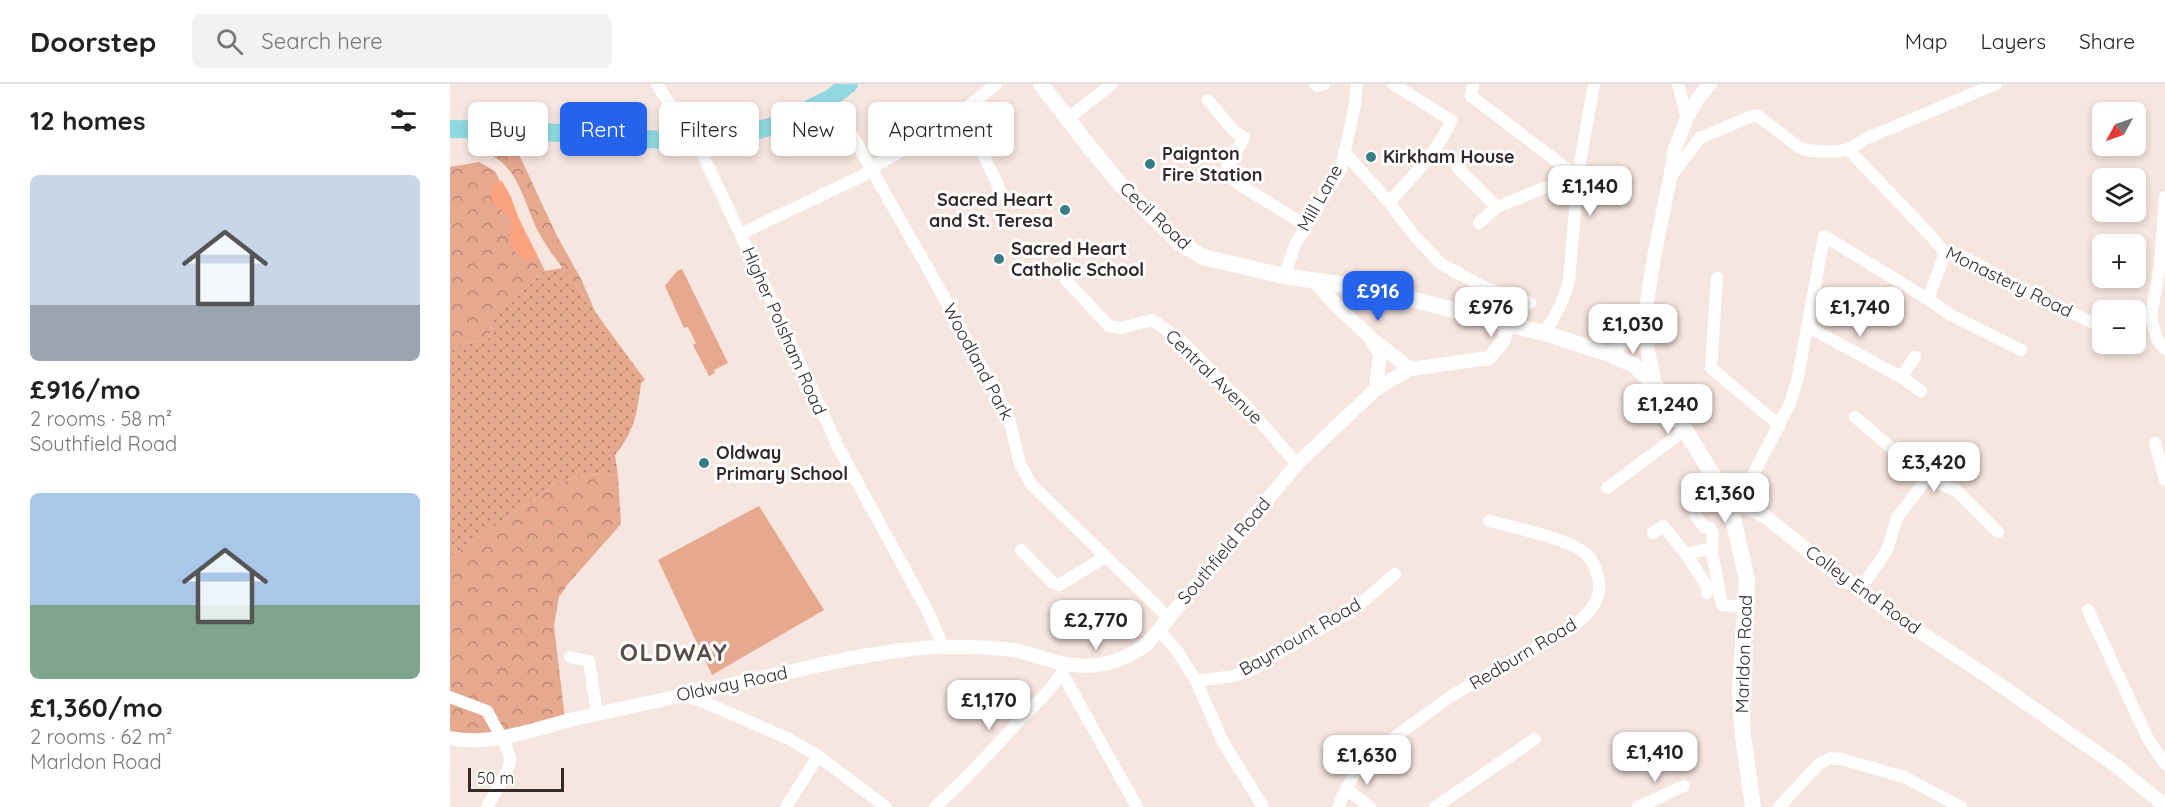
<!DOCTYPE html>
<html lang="en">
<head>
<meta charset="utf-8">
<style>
	:root { --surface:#fff; --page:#f2f2f2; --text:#222; --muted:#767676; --line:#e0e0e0; --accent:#2563eb }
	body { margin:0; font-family:Quicksand,sans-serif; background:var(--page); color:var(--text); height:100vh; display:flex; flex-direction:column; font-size:22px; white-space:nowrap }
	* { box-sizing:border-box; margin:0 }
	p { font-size:20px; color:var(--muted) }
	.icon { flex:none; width:33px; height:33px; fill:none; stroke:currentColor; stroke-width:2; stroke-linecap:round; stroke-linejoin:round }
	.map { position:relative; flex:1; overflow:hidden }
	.details { display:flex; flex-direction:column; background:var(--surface); width:450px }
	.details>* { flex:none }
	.guide { position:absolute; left:18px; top:18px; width:570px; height:54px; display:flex; gap:12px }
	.needle { width:39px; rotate:230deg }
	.buttons { position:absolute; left:1642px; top:18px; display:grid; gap:12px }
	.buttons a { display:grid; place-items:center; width:54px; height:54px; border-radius:9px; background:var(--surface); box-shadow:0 3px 9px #0003; font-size:30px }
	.scale { position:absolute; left:18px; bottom:15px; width:96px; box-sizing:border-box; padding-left:6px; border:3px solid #312a28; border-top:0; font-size:16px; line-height:21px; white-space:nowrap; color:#312a28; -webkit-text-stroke:4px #fff; paint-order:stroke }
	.price { position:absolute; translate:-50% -51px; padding:0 14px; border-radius:12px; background:#fff; color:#222; font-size:20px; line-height:39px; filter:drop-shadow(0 2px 3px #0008) }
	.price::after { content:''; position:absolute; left:50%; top:36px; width:18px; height:14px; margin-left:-9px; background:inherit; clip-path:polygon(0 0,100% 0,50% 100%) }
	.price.active { background:var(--accent); color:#fff }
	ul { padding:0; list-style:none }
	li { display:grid; align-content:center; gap:12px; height:318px; padding:0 30px }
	li span { display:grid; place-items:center; height:186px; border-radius:9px; color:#555 }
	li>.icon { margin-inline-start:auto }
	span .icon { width:108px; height:108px; fill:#fffc; stroke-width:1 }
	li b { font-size:26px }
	h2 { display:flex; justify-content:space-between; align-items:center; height:72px; padding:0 30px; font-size:26px }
	.pill { padding:0 21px; border-radius:9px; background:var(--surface); box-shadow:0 3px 9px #0003; font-size:21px; line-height:54px }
	.pill.active { background:var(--accent); color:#fff }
	header { display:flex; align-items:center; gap:36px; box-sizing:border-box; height:84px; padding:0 30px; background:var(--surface); border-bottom:2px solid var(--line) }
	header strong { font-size:28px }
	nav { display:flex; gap:33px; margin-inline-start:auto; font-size:21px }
	.search { width:420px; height:54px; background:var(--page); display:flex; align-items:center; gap:15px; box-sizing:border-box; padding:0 21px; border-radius:9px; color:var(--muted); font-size:22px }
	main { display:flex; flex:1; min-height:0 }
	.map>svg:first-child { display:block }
	.forest { fill:url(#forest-crowns) }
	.park { fill:#e6a88f }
	.garden { fill:url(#garden-dots) }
	.water { fill:#fca27f }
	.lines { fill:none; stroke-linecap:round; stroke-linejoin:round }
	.minor { stroke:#fff; stroke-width:12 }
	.tertiary { stroke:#fff; stroke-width:14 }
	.secondary { stroke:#fff; stroke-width:16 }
	.primary { stroke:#90d9e1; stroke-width:18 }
	.poi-dot { fill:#367e86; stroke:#fff; stroke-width:2 }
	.labels { text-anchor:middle; stroke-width:6; stroke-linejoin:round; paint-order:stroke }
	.poi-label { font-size:18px; font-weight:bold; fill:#312a28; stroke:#fff; text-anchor:start }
	.street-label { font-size:18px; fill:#312a28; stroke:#fff }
	.district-label { font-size:24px; font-weight:bold; letter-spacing:1.5px; fill:#5b4d48; stroke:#fff }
</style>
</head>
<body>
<header>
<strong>Doorstep</strong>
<div class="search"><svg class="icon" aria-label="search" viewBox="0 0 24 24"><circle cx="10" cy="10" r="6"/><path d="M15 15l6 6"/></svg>Search here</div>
<nav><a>Map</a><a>Layers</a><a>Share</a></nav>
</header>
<main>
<section class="details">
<h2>12 homes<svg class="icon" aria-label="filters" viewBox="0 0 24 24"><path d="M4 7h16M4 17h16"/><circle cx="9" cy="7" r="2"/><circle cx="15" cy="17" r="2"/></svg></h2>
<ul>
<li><span style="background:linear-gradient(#c9d6e8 70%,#9aa5b1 0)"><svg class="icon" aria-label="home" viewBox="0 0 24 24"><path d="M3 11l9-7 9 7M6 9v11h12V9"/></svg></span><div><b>£916/mo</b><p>2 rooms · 58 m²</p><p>Southfield Road</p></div></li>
<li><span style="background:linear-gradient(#a9c7e8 60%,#7fa58c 0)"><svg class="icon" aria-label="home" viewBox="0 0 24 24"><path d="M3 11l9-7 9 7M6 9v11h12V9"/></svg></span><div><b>£1,360/mo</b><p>2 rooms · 62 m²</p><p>Marldon Road</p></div></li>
</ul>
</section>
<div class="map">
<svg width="1715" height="723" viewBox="0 0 1715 723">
	<defs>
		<pattern id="forest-crowns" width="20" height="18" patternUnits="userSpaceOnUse" patternTransform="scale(1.5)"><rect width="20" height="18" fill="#e6a88f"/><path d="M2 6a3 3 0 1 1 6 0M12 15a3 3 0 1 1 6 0" fill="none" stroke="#bb8975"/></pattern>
		<pattern id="garden-dots" width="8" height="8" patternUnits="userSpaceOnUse" patternTransform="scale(1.5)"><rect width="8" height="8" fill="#e6a88f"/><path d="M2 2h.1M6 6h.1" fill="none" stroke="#bb8975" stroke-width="1.8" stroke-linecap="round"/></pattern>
	</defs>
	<rect width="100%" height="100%" fill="#f7e5df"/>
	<!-- forest -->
	<path class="forest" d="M61,62h4l42,90 24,43 16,37c-16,-27 -38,-50 -54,-76 -18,-28 -21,-71 -54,-86l9,-4 12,1z
		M29,78l16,9 50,100 -51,44 -5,24 -28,5 -11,8v-185z
		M139,390l29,2 3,48 -53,60 -9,13 -5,29 11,93 -70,17h-45v-179l107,-74z"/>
	<!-- park -->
	<path class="park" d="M232,185l46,94 -14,7 1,3 -6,3 -16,-31 3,-2 -8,-16 -4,1 -1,-2 -18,-40 12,-15z
		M309,422l65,104 -112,65 -54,-115z"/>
	<!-- garden -->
	<path class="garden" d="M113,184l82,112 -4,3c-4,31 -6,47 -26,72l3,21 -29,-2 -32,9 -107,74v-205l11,-8 28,-5 5,-24 51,-44z"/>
	<!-- water -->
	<path class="water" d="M52,97l9,16 9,25 18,35 -9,4c-20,-9 -21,-22 -17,-41 -11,-15 -28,-15 -18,-37z"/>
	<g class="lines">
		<!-- minor -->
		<path class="minor" d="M207,0l36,58 8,9 63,133 75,165 86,157 19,41
			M865,0l2,2 7,-2
			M1023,0l-2,12 96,73 11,5
			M1228,0l9,34
			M381,14l92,162
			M758,16l24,29 12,9 -17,29 3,9 10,9 65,40
			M513,28l39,82
			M617,35l45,-35
			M1398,65l82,86 15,18 23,6 70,39 65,29
			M894,68l45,50 24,32 28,30 45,24 44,15
			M1008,84l39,39
			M1221,92l29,-38 52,-22h6l42,32c11,4 36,5 48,1 6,-2 12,-7 17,-10l131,-55
			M1715,113l-5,68 -9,52 6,22 8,10
			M939,118c23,-25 50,-51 62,-82l-58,-36
			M1029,139l18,-16 81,-33
			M290,150l124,-59 7,-7c47,-26 84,-49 125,-84
			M476,181l82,150 12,49 11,20 138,134
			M834,192l12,-33 45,-74 14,-64 2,-21
			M1267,194l-6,90 69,58
			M616,196l43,46 12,2 31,-8 27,19 20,19 25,27 19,17 54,62
			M1478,215l23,16 70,35
			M1358,243l93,50 14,-20
			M1094,249c12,-17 20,-32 25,-52l9,-107 16,-90
			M1451,293l20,14
			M1405,333l72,61 -30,40 -10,32 -27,40
			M1705,359l10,37
			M1477,394l30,13 41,41
			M1157,404l78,-58
			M1284,418l9,-8 47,-91 8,-26 26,-141 104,63 17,-46
			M1245,430l9,13 6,1 3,6 -1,18
			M1203,449l10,-7 23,28 17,-4 9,2 10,53 24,2
			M571,466l31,32 7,3 46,-28
			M1236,470l22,34 -1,5
			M1638,526l59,127 18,27
			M709,547l17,18 20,32 27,61 40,65
			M120,573l19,4 8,53
			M612,589l75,134
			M746,597l38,-5 13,-4 106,-62 42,-36
			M232,611l22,7 85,37 29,17 68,51
			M0,613l37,14c5,10 23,39 23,48 0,13 -17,36 -23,48
			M896,705l24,18
			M336,723l32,-51
			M485,723c30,-27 57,-56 84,-86 17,-17 37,-35 47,-57
			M888,723l8,-18 15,-27 90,-66 118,-67c18,-13 35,-28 29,-52 -2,-9 -5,-17 -13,-24 -16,-14 -73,-26 -96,-32
			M985,723l100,-68
			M1188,723l46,-21
			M1329,723l40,-43 12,-6 10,1 63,18 57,30"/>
		<!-- tertiary -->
		<path class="tertiary" d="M863,196l23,25 35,33 9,16 -4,35
			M921,254l39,31 79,-11 14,-17 5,-16
			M1159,270l34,-26
			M1205,301l-12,-57 11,-71 18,-89 3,-20 12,-30 11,-20 12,-14
			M1284,418l32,15 63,51 61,44 103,68 126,88 46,38
			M0,654c43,9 88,-11 129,-20 62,-14 125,-27 187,-41 46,-10 92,-22 138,-27 37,-5 73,-4 109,0 18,3 35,11 53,14 31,6 56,-2 81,-20l150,-180 79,-75 34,-20"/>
		<!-- secondary -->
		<path class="secondary" d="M591,0l46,60 34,41 59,58 23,14 81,19 74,11 37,8 149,38 65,21 25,11 21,20 12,16 44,71 23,30 -1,16 14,62 -7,111 3,45 10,71"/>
		<!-- primary -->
		<path class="primary" d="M0,45l64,1 179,12 38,-5 43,-11 57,-28 18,-14"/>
	</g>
	<!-- markers -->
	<g class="poi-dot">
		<circle cx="921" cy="73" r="6"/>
		<circle cx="700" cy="80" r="6"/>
		<circle cx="615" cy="126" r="6"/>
		<circle cx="549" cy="175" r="6"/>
		<circle cx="254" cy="379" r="6"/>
	</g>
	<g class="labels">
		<!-- poi labels -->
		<g class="poi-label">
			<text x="712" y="76">Paignton<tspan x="712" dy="21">Fire Station</tspan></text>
			<text x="933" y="79">Kirkham House</text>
			<text x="603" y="122" text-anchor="end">Sacred Heart<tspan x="603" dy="21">and St. Teresa</tspan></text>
			<text x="561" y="171">Sacred Heart<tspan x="561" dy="21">Catholic School</tspan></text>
			<text x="266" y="375">Oldway<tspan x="266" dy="21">Primary School</tspan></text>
		</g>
		<!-- street labels -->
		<g class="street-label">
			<text transform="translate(870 114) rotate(-61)" y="6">Mill Lane</text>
			<text transform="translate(705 132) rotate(43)" y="6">Cecil Road</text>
			<text transform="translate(1559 198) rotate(26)" y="6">Monastery Road</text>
			<text transform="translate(334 247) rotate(66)" y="6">Higher Polsham Road</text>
			<text transform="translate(528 278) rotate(62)" y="6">Woodland Park</text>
			<text transform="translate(764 293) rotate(44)" y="6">Central Avenue</text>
			<text transform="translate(774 467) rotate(-50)" y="6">Southfield Road</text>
			<text transform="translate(1413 506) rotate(36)" y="6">Colley End Road</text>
			<text transform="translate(850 553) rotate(-30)" y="6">Baymount Road</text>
			<text transform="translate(1073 570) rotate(-31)" y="6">Redburn Road</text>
			<text transform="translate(1294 570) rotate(-88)" y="6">Marldon Road</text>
			<text transform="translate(282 600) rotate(-12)" y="6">Oldway Road</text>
		</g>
		<!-- district labels -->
		<g class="district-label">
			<text x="224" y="577">OLDWAY</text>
		</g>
	</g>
</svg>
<div class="buttons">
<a><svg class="needle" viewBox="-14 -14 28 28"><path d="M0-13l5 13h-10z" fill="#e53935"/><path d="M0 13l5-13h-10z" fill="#767676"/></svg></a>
<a><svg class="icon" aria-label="layers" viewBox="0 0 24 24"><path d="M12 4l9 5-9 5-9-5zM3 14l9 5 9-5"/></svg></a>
<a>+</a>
<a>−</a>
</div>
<div class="scale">50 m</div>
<b class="price" style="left:1140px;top:133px">£1,140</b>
<b class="price active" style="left:928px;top:238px">£916</b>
<b class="price" style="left:1041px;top:254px">£976</b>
<b class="price" style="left:1410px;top:254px">£1,740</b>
<b class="price" style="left:1183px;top:271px">£1,030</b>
<b class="price" style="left:1218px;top:351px">£1,240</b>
<b class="price" style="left:1484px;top:409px">£3,420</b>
<b class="price" style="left:1275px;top:440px">£1,360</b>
<b class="price" style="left:646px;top:567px">£2,770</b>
<b class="price" style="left:539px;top:647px">£1,170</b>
<b class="price" style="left:1205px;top:699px">£1,410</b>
<b class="price" style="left:917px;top:702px">£1,630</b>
<div class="guide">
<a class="pill">Buy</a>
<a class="pill active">Rent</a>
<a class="pill">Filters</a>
<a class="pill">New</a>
<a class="pill">Apartment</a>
</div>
</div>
</main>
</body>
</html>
